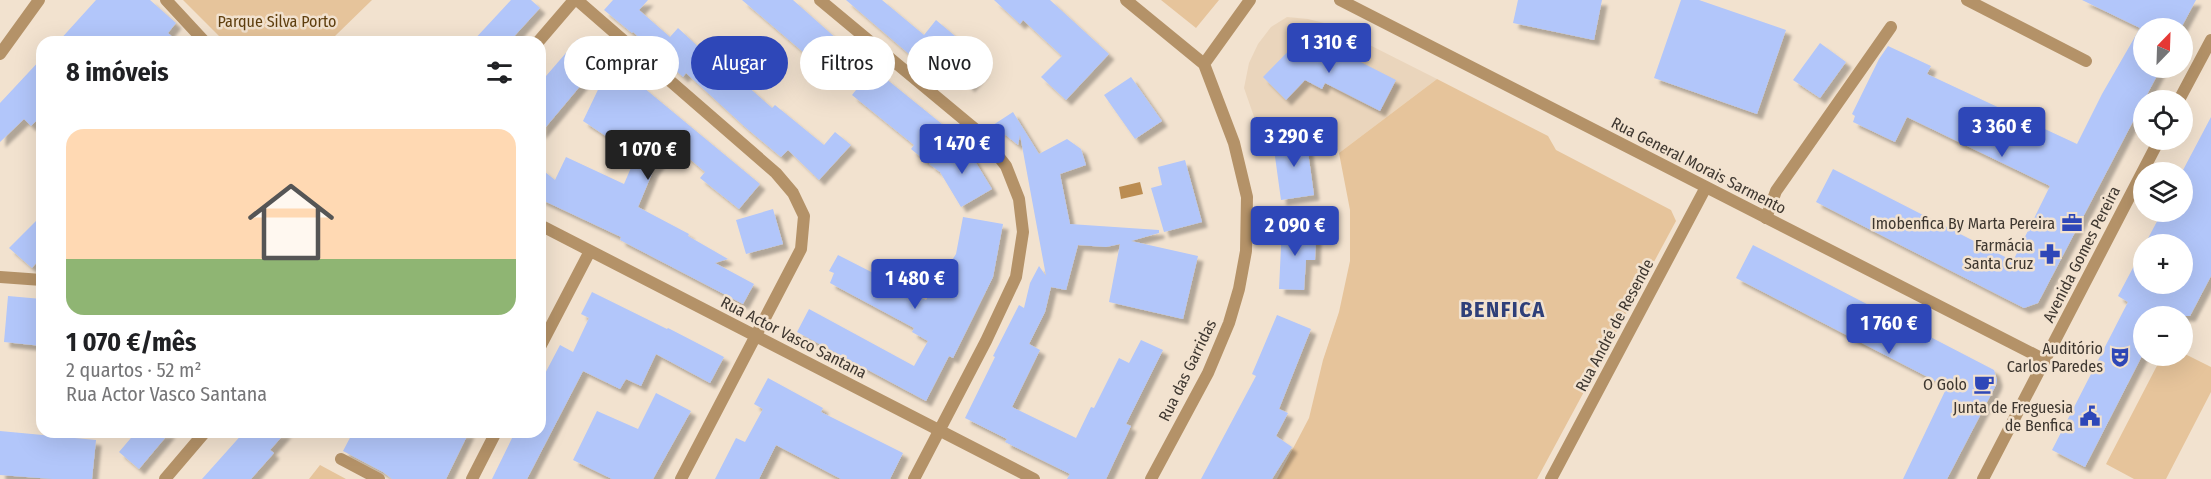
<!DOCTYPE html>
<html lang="pt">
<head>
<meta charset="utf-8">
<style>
	:root { --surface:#fff; --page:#f6f6f6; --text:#202124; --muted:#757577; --line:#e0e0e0; --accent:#2e47b8 }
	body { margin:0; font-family:"Fira Sans Condensed",sans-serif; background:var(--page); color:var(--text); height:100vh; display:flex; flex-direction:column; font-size:22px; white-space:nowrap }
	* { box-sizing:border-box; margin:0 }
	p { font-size:20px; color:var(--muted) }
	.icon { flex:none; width:33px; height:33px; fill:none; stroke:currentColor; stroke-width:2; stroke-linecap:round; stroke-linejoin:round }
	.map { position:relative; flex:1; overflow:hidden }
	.sheet { position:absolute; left:36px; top:36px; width:510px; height:402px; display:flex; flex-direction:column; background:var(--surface); border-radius:18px; box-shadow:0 6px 24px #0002 }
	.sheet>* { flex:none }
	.top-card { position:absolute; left:564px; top:36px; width:570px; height:54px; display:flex; gap:12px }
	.needle { width:39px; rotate:23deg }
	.buttons { position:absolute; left:2133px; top:18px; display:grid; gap:12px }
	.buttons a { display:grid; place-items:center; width:60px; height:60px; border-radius:50%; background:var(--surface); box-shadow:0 6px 24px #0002; font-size:30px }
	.price { position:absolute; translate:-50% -51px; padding:0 14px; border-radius:6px; background:var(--accent); color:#fff; font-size:20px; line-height:39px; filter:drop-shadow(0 2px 3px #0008) }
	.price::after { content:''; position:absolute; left:50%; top:36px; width:18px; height:14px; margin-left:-9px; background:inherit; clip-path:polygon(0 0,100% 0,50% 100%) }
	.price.current { background:#222; color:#fff }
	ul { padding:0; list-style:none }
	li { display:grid; align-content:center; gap:12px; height:318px; padding:0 30px }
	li+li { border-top:2px solid var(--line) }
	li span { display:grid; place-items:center; height:186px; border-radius:18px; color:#555 }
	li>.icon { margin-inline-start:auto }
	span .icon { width:108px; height:108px; fill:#fffc; stroke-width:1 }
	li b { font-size:26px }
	h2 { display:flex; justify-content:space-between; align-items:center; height:72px; padding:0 30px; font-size:26px }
	.chip { padding:0 21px; border-radius:27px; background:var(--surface); box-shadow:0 6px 24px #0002; font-size:21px; line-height:54px }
	.chip.current { background:var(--accent); color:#fff }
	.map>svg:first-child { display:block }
	.built { fill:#ead5bc }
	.green { fill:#e6c49b }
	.water { fill:#bb8c51 }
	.building { fill:#b2c6fa; filter:url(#shadow) }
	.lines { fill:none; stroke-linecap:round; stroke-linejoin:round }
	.pedestrian { stroke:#b49268; stroke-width:12 }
	.minor { stroke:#b49268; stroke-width:12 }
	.tertiary { stroke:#b49268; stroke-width:12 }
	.labels { text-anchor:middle; stroke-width:5; stroke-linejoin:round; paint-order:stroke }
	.park-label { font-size:16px; fill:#5f3f0f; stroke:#f2e2cf }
	.street-label { font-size:16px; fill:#3e3730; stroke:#f2e2cf }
	.poi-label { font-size:16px; fill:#3e3730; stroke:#f2e2cf; text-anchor:end }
	.district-label { font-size:22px; font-weight:bold; letter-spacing:1.5px; fill:#2e3f79; stroke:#f2e2cf }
</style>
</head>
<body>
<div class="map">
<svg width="2211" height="479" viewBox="0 0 2211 479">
	<defs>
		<filter id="shadow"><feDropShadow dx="5.5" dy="5.5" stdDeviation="1.5" flood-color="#0004"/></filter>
	</defs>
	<rect width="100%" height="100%" fill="#f2e2cf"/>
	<!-- built -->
	<path class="built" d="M1287,17l21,2 20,5 109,55 -98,74 -7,-34 -73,12 -15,-43 5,-25 9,-19 13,-17z"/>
	<!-- green -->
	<path class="green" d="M183,0h189l-37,36 -13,6h-92l-8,-3z
		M1161,0h58l-23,28z
		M1437,79l111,57 8,14 115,60 5,11 -139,258h-260l32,-61 14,-58 16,-48 11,-51v-51l-11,-57z
		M2183,353l28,14v25l-45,87h-32l-28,-15 56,-108h20z
		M320,465l26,14h-37z"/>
	<!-- water -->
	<path class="water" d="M1140,182l3,12 -22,5 -2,-12z"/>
	<!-- building -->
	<path class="building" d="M96,0h54l26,23 -8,10 10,9h-120z
		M511,0h20l9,8 -31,34h-37z
		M613,0h35l-9,10 31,27 8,-9 27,25 -4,3 30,28 6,-7 35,31 3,-3 49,40 11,-13 16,13 -32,35 -31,-30 -7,7 -36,-30 -59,-54 -3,4 -50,-45 -1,1 -28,-23z
		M742,0h51l45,40 115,93 -25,30 -17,-14 3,-4 -62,-50 8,-10 -36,-29 -2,2 -7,-6 -5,6z
		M846,0h36l42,35 12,-15 19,16 -6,6 34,29 -14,16 -14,-21 -18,12z
		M994,0h56l59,54 -43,46 -25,-23 21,-21 -39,-36 -3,4z
		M1518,0h84l-8,40 -81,-17z
		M1681,0h18l87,30 -29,84 -103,-36z
		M2082,0h114l-15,28h-37v40h17l-123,235 -14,5 -208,-106 17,-33 180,92 37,-75 -143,-69 -12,25 -42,-20 2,-6 -3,-2 27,-55 9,-13 43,20 -4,8 150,70 25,-50 38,-66z
		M1307,32l28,26 4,-7 57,29 -16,31 -55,-28 -3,6 -17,-9 -19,20 -23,-23z
		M578,39l24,21 -62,74v-51z
		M1820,43l26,19 -26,36 -27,-18z
		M42,58v57l-11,11 -7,-7 -24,23v-39z
		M615,64l145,120 -21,25 -39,-31 5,-6 -33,-28 -19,27 -15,36 51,27 -1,2 40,23 -13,4 39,21 -11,20 -123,-64 1,-3 -81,-38v-31l15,12 11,-23 58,27 12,-28 -53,-35 23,-48z
		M1131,77l31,44 -27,18 -31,-44z
		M1013,112l26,42 28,-15 14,10 5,16 -26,9 10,50 89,6v3l-28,8 67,15 -15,63 -74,-17 11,-58 -14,3 -28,-2 -12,45 -15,-3 -6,25 -16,32 11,6 -28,57 64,31 15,-31 3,1 25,-50 10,5 12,-23 22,10 -37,74 5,2 -25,53h-39l3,-5 -65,-32 2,-3 -42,-21 30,-61 -2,-1 26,-51 5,3 6,-25 9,-17 7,10 -26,-141 -2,10 -25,-20z
		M2211,117v159l-21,40h-46v36l-59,115 -33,-17 76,-148 -10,-6 26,-49v37h38v-40h-37l17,-32h20v-40z
		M1306,137l8,58 -33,5 -8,-58z
		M964,143l28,46 -31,18 -21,-35 -11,-8z
		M1185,160l17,62 -38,10 -13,-44 11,-3 -4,-18z
		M773,209l10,35 -37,10 -10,-34z
		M42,215v41l-10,12 -23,-20z
		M963,217l40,7 -10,53 -40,81 -4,-2 -23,45 -129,-69 12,-23 105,57 14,-25 -16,-9 2,-4 -84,-45 4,-10 -5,-2 9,-16 88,45 30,-46z
		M1282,226l25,1v8l9,1 -1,24h-9l-2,30 -25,-1z
		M1753,245l241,125 3,10 -1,5 -49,94h-44l44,-92 -211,-109z
		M592,292l75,37 1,-1 56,29 -14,26 -54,-29 -15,32 -15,-7 -6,10 -37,-18 -56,108h-35l23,-47h25v-49l20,-38 13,7 16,-34 -8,-4z
		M8,296l34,3v47l-38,-4z
		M1277,315l34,14 -32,80 9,4 -12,23 16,11 -20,32h-71l55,-103 -4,-2z
		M768,378l55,30 -2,4 82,41 -13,26h-49l-65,-34 -17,34h-44l21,-41 9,4 18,-33 -9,-5z
		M656,393l35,18 -38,68h-41l-39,-19 24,-49 41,18z
		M0,431l96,9 -4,39h-39l-53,-4z
		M136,432h34l-31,37 -20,-17z
		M244,432h42l-16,18 4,3 -23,26h-49z
		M353,432h116l-23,47h-54l-9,-7 -40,-21z"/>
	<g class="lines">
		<!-- pedestrian -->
		<path class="pedestrian" d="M1766,218l10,-27 115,-164"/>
		<!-- minor -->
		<path class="minor" d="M166,0l39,42
			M577,0l199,173 17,20 11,23 -3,33 -120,230
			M820,0l160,133 26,33 13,33 4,33 -7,45 -30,64 -72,138
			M1126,0l78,64 30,79 13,54 -1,54 -7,38 -10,34 -21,50 -57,106
			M1340,0l705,360
			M1967,0l119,61
			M538,42l36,-42
			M0,54l39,-54
			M1204,64l46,-64
			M540,225l494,254
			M0,277l42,3
			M540,347l50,-96
			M341,459l38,20
			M165,479l40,-47
			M472,479l24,-47
			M1551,479l155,-292"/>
		<!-- tertiary -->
		<path class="tertiary" d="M2179,100l32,-60
			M1983,479l176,-339"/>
	</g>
	<!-- icons -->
	<defs>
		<g id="office-bare" transform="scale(1.62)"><path d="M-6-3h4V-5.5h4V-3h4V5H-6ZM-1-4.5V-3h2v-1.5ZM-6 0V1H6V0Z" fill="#2e47b8" stroke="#f2e2cf" stroke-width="2.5" paint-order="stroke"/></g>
		<g id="pharmacy-bare" transform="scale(1.62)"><path d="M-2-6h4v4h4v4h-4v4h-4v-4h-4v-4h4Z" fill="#2e47b8" stroke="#f2e2cf" stroke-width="2.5" paint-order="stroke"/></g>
		<g id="theatre-bare" transform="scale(1.62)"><path d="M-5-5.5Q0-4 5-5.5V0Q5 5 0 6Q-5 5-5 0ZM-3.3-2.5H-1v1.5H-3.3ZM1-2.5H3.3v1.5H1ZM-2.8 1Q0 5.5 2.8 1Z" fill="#2e47b8" stroke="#f2e2cf" stroke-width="2.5" paint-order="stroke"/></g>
		<g id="cafe-bare" transform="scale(1.62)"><path d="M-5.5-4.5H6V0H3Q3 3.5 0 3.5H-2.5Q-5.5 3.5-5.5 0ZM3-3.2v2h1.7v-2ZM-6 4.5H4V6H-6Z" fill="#2e47b8" stroke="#f2e2cf" stroke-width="2.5" paint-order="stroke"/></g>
		<g id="civic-bare" transform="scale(1.62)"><path d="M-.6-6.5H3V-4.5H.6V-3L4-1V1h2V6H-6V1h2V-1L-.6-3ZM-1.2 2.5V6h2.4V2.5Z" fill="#2e47b8" stroke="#f2e2cf" stroke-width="2.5" paint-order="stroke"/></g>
	</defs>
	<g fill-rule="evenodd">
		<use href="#office-bare" x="2072" y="223"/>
		<use href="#pharmacy-bare" x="2050" y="254"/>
		<use href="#theatre-bare" x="2120" y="357"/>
		<use href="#cafe-bare" x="1984" y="384"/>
		<use href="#civic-bare" x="2090" y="416"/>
	</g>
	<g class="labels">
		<!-- park labels -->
		<g class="park-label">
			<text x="277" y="27">Parque Silva Porto</text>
		</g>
		<!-- street labels -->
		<g class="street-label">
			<text transform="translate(1699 165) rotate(27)" y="6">Rua General Morais Sarmento</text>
			<text transform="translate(2081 254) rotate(-63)" y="6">Avenida Gomes Pereira</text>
			<text transform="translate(1614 325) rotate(-62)" y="6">Rua André de Resende</text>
			<text transform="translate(794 337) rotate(27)" y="6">Rua Actor Vasco Santana</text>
			<text transform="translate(1187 370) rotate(-64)" y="6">Rua das Garridas</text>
		</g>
		<!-- poi labels -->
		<g class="poi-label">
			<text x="2055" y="229">Imobenfica By Marta Pereira</text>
			<text x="2033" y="251">Farmácia<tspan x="2033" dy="18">Santa Cruz</tspan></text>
			<text x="2103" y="354">Auditório<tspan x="2103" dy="18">Carlos Paredes</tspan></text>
			<text x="1967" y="390">O Golo</text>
			<text x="2073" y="413">Junta de Freguesia<tspan x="2073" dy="18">de Benfica</tspan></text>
		</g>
		<!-- district labels -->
		<g class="district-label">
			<text x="1503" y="317">BENFICA</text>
		</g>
	</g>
</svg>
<div class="buttons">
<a><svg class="needle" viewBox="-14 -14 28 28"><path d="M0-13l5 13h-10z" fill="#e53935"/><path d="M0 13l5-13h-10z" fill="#757577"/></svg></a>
<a><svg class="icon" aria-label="locate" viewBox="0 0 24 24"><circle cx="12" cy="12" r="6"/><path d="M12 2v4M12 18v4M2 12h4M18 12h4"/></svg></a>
<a><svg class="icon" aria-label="layers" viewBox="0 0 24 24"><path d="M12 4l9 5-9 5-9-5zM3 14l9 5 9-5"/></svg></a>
<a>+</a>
<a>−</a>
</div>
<b class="price" style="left:1329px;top:74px">1 310 €</b>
<b class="price" style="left:2002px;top:158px">3 360 €</b>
<b class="price" style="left:1294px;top:168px">3 290 €</b>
<b class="price" style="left:962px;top:175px">1 470 €</b>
<b class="price current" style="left:648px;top:181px">1 070 €</b>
<b class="price" style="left:1295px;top:257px">2 090 €</b>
<b class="price" style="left:915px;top:310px">1 480 €</b>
<b class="price" style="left:1889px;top:355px">1 760 €</b>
<div class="top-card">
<a class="chip">Comprar</a>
<a class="chip current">Alugar</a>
<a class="chip">Filtros</a>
<a class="chip">Novo</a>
</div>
<section class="sheet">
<h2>8 imóveis<svg class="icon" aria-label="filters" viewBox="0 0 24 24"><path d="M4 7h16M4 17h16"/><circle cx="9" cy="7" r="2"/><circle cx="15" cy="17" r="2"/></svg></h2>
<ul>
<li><span style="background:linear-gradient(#ffd9b3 70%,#8fb573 0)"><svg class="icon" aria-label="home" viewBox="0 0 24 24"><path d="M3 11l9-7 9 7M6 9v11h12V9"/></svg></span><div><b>1 070 €/mês</b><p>2 quartos · 52 m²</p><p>Rua Actor Vasco Santana</p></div></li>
</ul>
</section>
</div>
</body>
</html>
